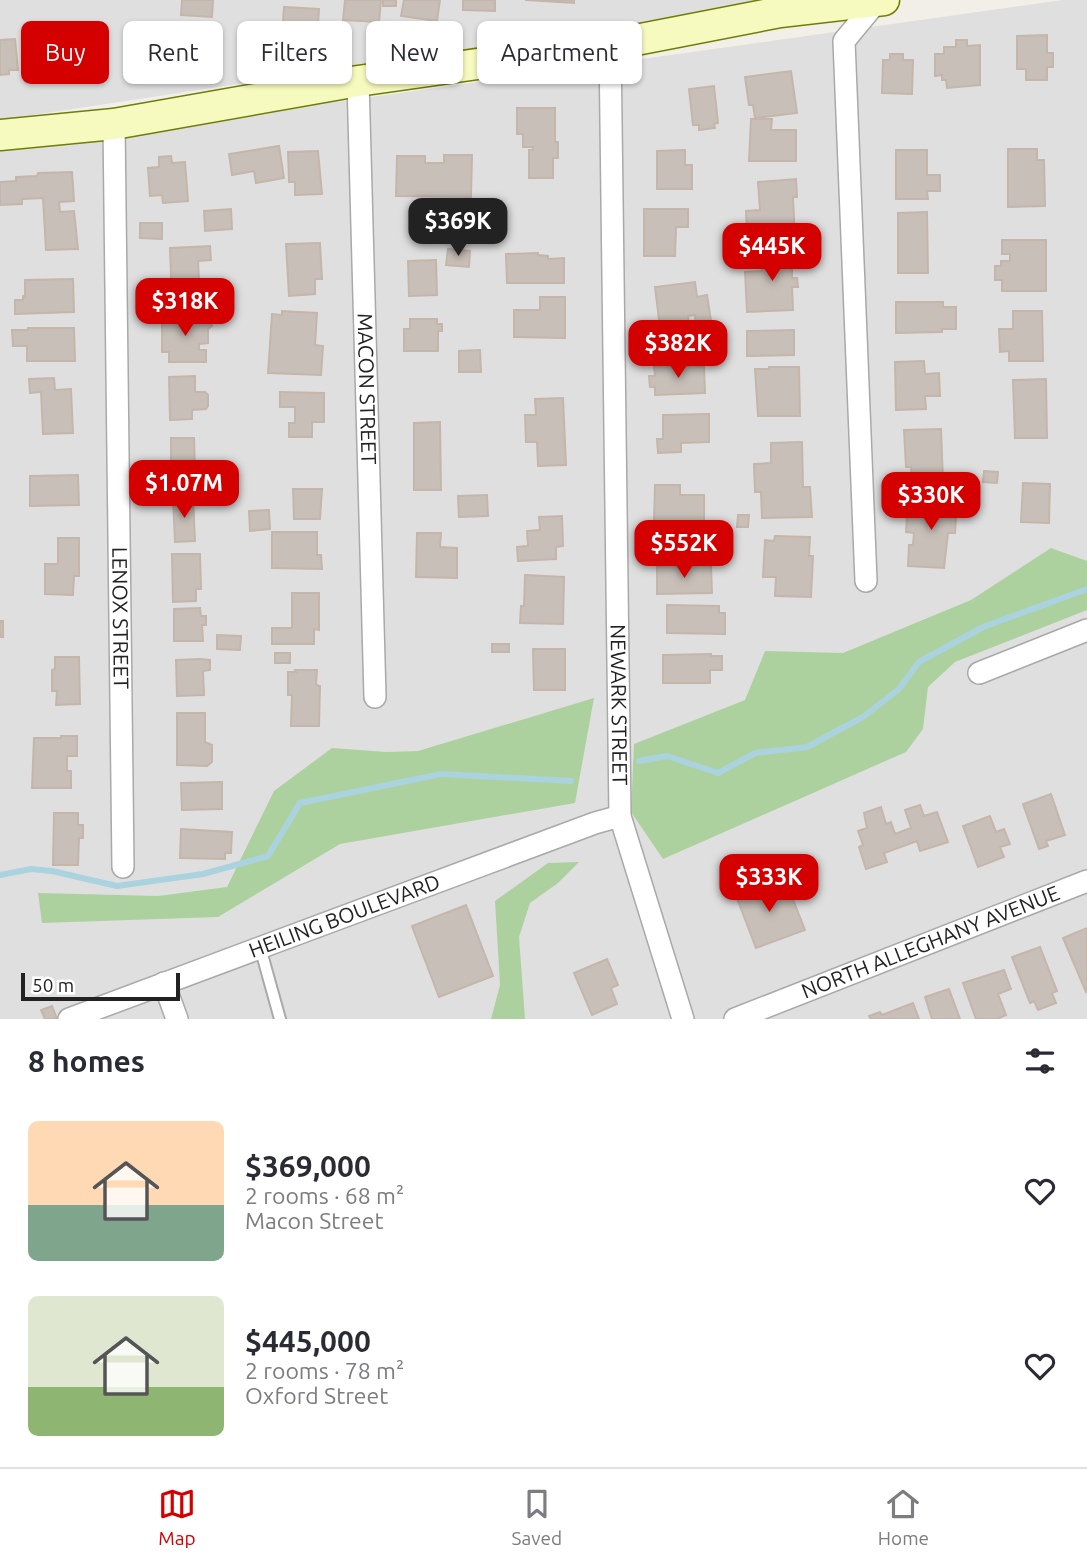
<!DOCTYPE html>
<html lang="en">
<head>
<meta charset="utf-8">
<style>
	:root { --surface:#fff; --page:#f7f7f7; --text:#2b2b33; --muted:#7c7c81; --line:#e1e1e2; --accent:#d40000 }
	body { margin:0; font-family:Ubuntu,sans-serif; background:var(--page); color:var(--text); height:100vh; display:flex; flex-direction:column; font-size:26px; white-space:nowrap }
	* { box-sizing:border-box; margin:0 }
	p { font-size:23px; color:var(--muted) }
	.icon { flex:none; width:38px; height:38px; fill:none; stroke:currentColor; stroke-width:2; stroke-linecap:round; stroke-linejoin:round }
	.map { position:relative; height:1019px; overflow:hidden }
	.panel { display:flex; flex-direction:column; background:var(--surface); flex:1 }
	.panel>* { flex:none }
	.hud { position:absolute; left:21px; top:21px; width:700px; height:63px; display:flex; gap:14px }
	.scale { position:absolute; left:21px; bottom:18px; width:159px; box-sizing:border-box; padding-left:7px; border:4px solid #222; border-top:0; font-size:19px; line-height:24px; white-space:nowrap; color:#222; -webkit-text-stroke:5px #fff; paint-order:stroke }
	.price { position:absolute; translate:-50% -60px; padding:0 16px; border-radius:14px; background:var(--accent); color:#fff; font-size:23px; line-height:46px; filter:drop-shadow(0 2px 4px #0008) }
	.price::after { content:''; position:absolute; left:50%; top:42px; width:21px; height:16px; margin-left:-10px; background:inherit; clip-path:polygon(0 0,100% 0,50% 100%) }
	.price.active { background:#222; color:#fff }
	ul { padding:0; list-style:none }
	li { display:flex; align-items:center; gap:21px; height:175px; padding:0 28px }
	li span { display:grid; place-items:center; flex:none; width:196px; height:140px; border-radius:10px; color:#555 }
	li>.icon { margin-inline-start:auto }
	span .icon { width:84px; height:84px; fill:#fffc; stroke-width:1 }
	li b { font-size:30px }
	h2 { display:flex; justify-content:space-between; align-items:center; height:84px; padding:0 28px; font-size:30px }
	.pill { padding:0 24px; border-radius:10px; background:var(--surface); box-shadow:0 2px 5px #0004; font-size:24px; line-height:63px }
	.pill.active { background:var(--accent); color:#fff }
	.dock { display:flex; justify-content:space-around; align-items:center; height:98px; border-top:2px solid var(--line); background:var(--surface); font-size:19px; color:var(--muted) }
	.dock a { display:grid; justify-items:center; gap:4px }
	.dock .active { color:var(--accent) }
	.map>svg:first-child { display:block }
	.residential { fill:#e0dfdf }
	.forest { fill:#add19e }
	.lines { fill:none; stroke-linecap:round; stroke-linejoin:round }
	.stream { stroke:#aad3df; stroke-width:6 }
	.building { fill:#c7bfb8; stroke:#c4b6ab; stroke-width:2 }
	.lane-casing { stroke:#a9a9a9; stroke-width:14 }
	.street-casing { stroke:#a9a9a9; stroke-width:24 }
	.secondary-casing { stroke:#707d05; stroke-width:33 }
	.lane { stroke:#fff; stroke-width:10 }
	.street { stroke:#fff; stroke-width:21 }
	.secondary { stroke:#f7fabf; stroke-width:30 }
	.labels { text-anchor:middle; stroke-width:5; stroke-linejoin:round; paint-order:stroke }
	.street-label { font-size:21px; fill:#222; stroke:#fff }
</style>
</head>
<body>
<div class="map">
<svg width="1087" height="1019" viewBox="0 0 1087 1019">
	<rect width="100%" height="100%" fill="#f2efe9"/>
	<!-- residential -->
	<path class="residential" d="M0,0h774l-28,7 -746,113z
		M1063,0h24v1019h-1087v-870z"/>
	<!-- forest -->
	<path class="forest" d="M1051,548l36,13v49l-132,52 -27,25 -5,42 -17,23 -243,107 -32,-47 3,-68 111,-44 20,-49 78,2 128,-53z
		M594,698l-19,105 -235,41 -122,73 -176,6 -4,-30 120,3 69,-9 47,-96 58,-43 54,4 32,-1z
		M579,862l-21,21 -28,20 -11,34 6,82h-34l9,-34 -5,-84 53,-38z"/>
	<g class="lines">
		<!-- stream -->
		<path class="stream" d="M639,761l28,-5 51,17 37,-20 52,-6 56,-30 36,-28 20,-27 64,-35 104,-38
			M0,875l31,-6 21,2 65,15 86,-12 65,-18 32,-53 141,-29 130,7"/>
	</g>
	<!-- building -->
	<path class="building" d="M182,0h31l-1,17 -31,-2z
		M345,0h36l-2,22 -36,-2z
		M383,0h13v6h-13z
		M404,0h36l-3,21 -36,-5z
		M463,0h32v11l-32,-1z
		M525,0h49v3z
		M284,7l35,2 -2,30 -35,-3z
		M60,25l2,14 36,-3 2,21 -42,4v-6l-17,2 -2,-24h3v-6z
		M183,25l3,17 -16,2 -2,-17z
		M1047,35v18h6v14h-6v13h-21v-11h-9v-33z
		M158,36l4,31 -26,3 -1,-3 -8,1 -1,-12 9,-1 -2,-16z
		M15,39l3,31h-9v4l-9,1v-35z
		M956,40h11v6l13,-1v40l-33,3 -1,-8h-4v-5l-7,1v-22h9v-7h12z
		M890,54h13v6h10l-1,34 -30,-1 1,-33h7z
		M791,71l6,42 -42,5 -2,-13h-4l-4,-28z
		M714,86l4,37 -4,1 1,4 -16,2v-5h-6l-4,-36z
		M517,108h38v34h3v16h-5v20h-24v-28h4v-3h-10v-13h-6z
		M751,119h21l-1,11h25v31h-47z
		M279,146l5,32 -28,5 -2,-12 -22,4 -3,-21z
		M1008,149h29v11h7l1,46 -37,1z
		M685,150v15h7v24h-35v-38z
		M896,150h31v25h13v16h-13l1,8h-32z
		M318,151l4,43 -27,1v-13h-6l-1,-30z
		M444,155h28l-1,42 -75,-1 1,-40h28v7h19z
		M171,156l1,7 13,-1 3,39 -25,2 -1,-8 -12,1 -2,-28 11,-1v-10z
		M72,172l2,29 -15,1 1,10 14,-1 4,38 -32,1 -3,-52 -21,1v5l-22,1v-23l16,-1v-4l21,-1 1,-3z
		M796,179l1,18h-4l2,43 -37,2 -1,-6h-10l-1,-25 14,-1 -2,-28z
		M231,209l1,20 -27,2 -1,-20z
		M644,209h44v18h-12l-1,29h-31z
		M927,212l1,61h-30v-60z
		M140,223h22v16l-22,-1z
		M1002,240h44v51h-44v-11h-7v-14h6v-5h9v-7h-8z
		M320,243l2,36h-7v15l-26,2 -3,-52z
		M210,246l1,14 -13,1 1,20h-3v2h15v15h-15v4l-24,1 -2,-55z
		M448,249l22,2 -1,16 -23,-2z
		M794,250l1,14 -3,1v13h5l1,9h-6l1,23 -46,2 -2,-40 17,-1 -1,-19z
		M538,253v2l10,1v3l16,-1v25h-57l-1,-29z
		M436,260l1,35 -28,1 -1,-35z
		M73,279l1,33 -59,2v-14h8v-4l2,1v-17z
		M695,282l2,15 10,-2 5,32 -16,2 -1,-14 -7,1 1,8 -29,4 -5,-41z
		M540,297h25v41l-51,-1v-27h26z
		M896,302h47v5h13v22h-14v3l-46,1z
		M282,311l35,2 -2,32 8,1 -2,29 -53,-2 4,-59 10,1z
		M1013,311h29l1,50h-34v-10l-9,1 -1,-23h14z
		M162,316h35v6l13,-3 2,7 -4,3v14l-9,1v6h7v12h-37v-10h-7z
		M410,319h27v5h5v7h-4v20h-34v-22h6z
		M28,328h46l1,33h-48v-15h-14l-1,-16h16z
		M794,330v25l-47,1v-25z
		M480,350l1,22h-22v-21z
		M924,361l1,13 14,-1 1,23h-15l1,13 -30,1 -1,-48z
		M704,366l1,27 -50,2v-8h-5l-1,-11h6l-1,-9z
		M769,367h30l1,49h-42l-3,-47h14z
		M195,376v16h10l3,3v11l-2,3 -14,1v9l-22,1 -1,-43z
		M54,378l1,12 16,-1 2,44 -30,1 -2,-42 -11,1 -1,-14z
		M1046,379l1,59h-32l-2,-58z
		M280,392l44,1v29h-12v15h-23v-14h6v-16h-15z
		M563,398l3,67 -28,1 -1,-24h-11l-1,-27h11l-1,-16z
		M709,414v28l-28,1v9l-23,1 -1,-14h6v-24z
		M440,422l1,68h-27v-67z
		M941,429l2,52 -31,1 -1,-15h-5l-2,-37z
		M171,438h23l1,33h-5l1,11 -20,1z
		M802,442l1,45h7l2,30 -50,1 -1,-26h-6l-1,-28 17,-1v-20z
		M984,471l14,1 -1,11 -14,-1z
		M78,475l1,30 -49,1v-30z
		M954,477h11v11h-10z
		M1023,483l27,1 -1,39 -28,-1z
		M655,485h25v10h24v28l-50,-1z
		M293,489h29l-2,30h-26z
		M487,495l1,21 -29,1 -1,-21z
		M193,498l2,43 -20,1 -2,-43z
		M914,500l43,2 -2,31h-7l-4,35 -36,-2 1,-21h4l1,-12 -8,-1 1,-18h6z
		M269,510l1,19 -20,2 -1,-20z
		M738,515h11l-1,12h-11z
		M562,516l1,30 -7,1v12l-38,2 -1,-14 11,-1 -1,-15 13,-1 -1,-13z
		M272,532h45v23h4l1,14 -50,-1z
		M417,533h24l-1,14 17,1v30l-41,-1z
		M775,536l35,1 -1,19h4l-2,41 -36,-1 1,-19h-13l2,-37 9,1z
		M58,538h21v38h-5l-1,19 -28,-1v-30h13z
		M172,554h28l1,35h-5v12l-23,1z
		M711,565l1,28 -55,1v-28z
		M525,575l39,2 -1,47 -43,-1 1,-17h3z
		M292,593h27v37l-5,-1v15h-42v-16h20z
		M667,605l52,1v7h6v21l-58,-1z
		M200,608l1,8h5v9h-4l1,16h-29v-32z
		M0,621h3v16h-3z
		M217,635l24,1 -1,14 -23,-1z
		M492,644h17v8h-17z
		M533,649h32v41h-31z
		M275,653h15v10h-15z
		M711,654v2h11v14h-12v13h-47v-28z
		M55,657h24l1,47 -24,1 1,-14h-5v-21l3,-1z
		M200,659l10,1v10l-7,1 1,24 -27,1 -1,-36z
		M295,670h22l-1,15 4,1 -1,40h-28l1,-31h-4v-23h8z
		M177,713h28v29l7,3v17l-5,4 -30,-1z
		M61,736h16v20h-10v15h4v17h-39l2,-50h27z
		M222,782v27l-40,1 -1,-27z
		M1051,794l14,41 -19,6 2,5 -9,3 -16,-45z
		M920,805l4,11 13,-4 11,30 -28,9 -3,-10 -33,12 3,9 -21,7 -7,-22 4,-2 -5,-14 9,-3 -3,-15 17,-6 5,17 5,-2 4,12 16,-6 -6,-18z
		M54,813h24v12h5v13h-4l-1,27h-25z
		M990,816l6,16 8,-3 6,15 -10,3 4,10 -26,10 -15,-41z
		M181,829l51,3 -1,21h-6v6l-45,-1z
		M765,882l5,12 18,-7 17,43 -49,18 -21,-55z
		M466,905l27,71 -54,21 -27,-71z
		M1087,928v63l-1,1 -23,-54z
		M1040,947l17,44 -5,2 4,10 -18,7 -4,-9 -4,2 -18,-46z
		M607,959l11,26 -7,3 6,16 -25,11 -18,-42z
		M1004,970l7,19 -13,5 8,21 -9,4h-21l-13,-36z
		M949,989l11,30h-28l-7,-22z
		M913,1003l6,16h-48l-2,-3 11,-4 2,3z
		M52,1006l5,13h-12l-4,-9z"/>
	<g class="lines">
		<!-- lane casing -->
		<g class="lane-casing">
			<path id="lane" d="M260,947l20,72"/>
		</g>
		<!-- street casing -->
		<g class="street-casing">
			<g id="street">
				<path id="s1" d="M610,45l10,771 63,203"/>
				<path id="s2" d="M358,81l17,616"/>
				<path id="s3" d="M114,124l9,743"/>
				<path d="M866,581l-22,-540 34,-41"/>
				<path d="M979,673l108,-43"/>
				<path d="M164,983l13,36"/>
				<path id="s4" d="M69,1019l526,-196 25,-7"/>
				<path id="s5" d="M735,1019l352,-138"/>
			</g>
		</g>
		<!-- secondary casing -->
		<g class="secondary-casing">
			<path id="secondary" d="M0,135l114,-11 244,-43 252,-36 170,-33 104,-12"/>
		</g>
		<!-- lane -->
		<use href="#lane" class="lane"/>
		<!-- street -->
		<use href="#street" class="street"/>
		<!-- secondary -->
		<use href="#secondary" class="secondary"/>
	</g>
	<g class="labels">
		<!-- street labels -->
		<g class="street-label">
			<text dy="7" stroke="none"><textPath href="#s2" startOffset="308">MACON STREET</textPath></text>
			<text dy="7" stroke="none"><textPath href="#s3" startOffset="494">LENOX STREET</textPath></text>
			<text dy="7" stroke="none"><textPath href="#s1" startOffset="660">NEWARK STREET</textPath></text>
			<text dy="7" stroke="none"><textPath href="#s4" startOffset="294">HEILING BOULEVARD</textPath></text>
			<text dy="7" stroke="none"><textPath href="#s5" startOffset="210">NORTH ALLEGHANY AVENUE</textPath></text>
		</g>
	</g>
</svg>
<div class="scale">50 m</div>
<b class="price active" style="left:458px;top:258px">$369K</b>
<b class="price" style="left:772px;top:283px">$445K</b>
<b class="price" style="left:185px;top:338px">$318K</b>
<b class="price" style="left:678px;top:380px">$382K</b>
<b class="price" style="left:184px;top:520px">$1.07M</b>
<b class="price" style="left:931px;top:532px">$330K</b>
<b class="price" style="left:684px;top:580px">$552K</b>
<b class="price" style="left:769px;top:914px">$333K</b>
<div class="hud">
<a class="pill active">Buy</a>
<a class="pill">Rent</a>
<a class="pill">Filters</a>
<a class="pill">New</a>
<a class="pill">Apartment</a>
</div>
</div>
<section class="panel">
<h2>8 homes<svg class="icon" aria-label="filters" viewBox="0 0 24 24"><path d="M4 7h16M4 17h16"/><circle cx="9" cy="7" r="2"/><circle cx="15" cy="17" r="2"/></svg></h2>
<ul>
<li><span style="background:linear-gradient(#ffd9b3 60%,#7fa58c 0)"><svg class="icon" aria-label="home" viewBox="0 0 24 24"><path d="M3 11l9-7 9 7M6 9v11h12V9"/></svg></span><div><b>$369,000</b><p>2 rooms · 68 m²</p><p>Macon Street</p></div><svg class="icon" aria-label="heart" viewBox="0 0 24 24"><path d="M12 20l-8-8c-3-5 5-10 8-4 3-6 11-1 8 4z"/></svg></li>
<li><span style="background:linear-gradient(#dfe7d0 65%,#8fb573 0)"><svg class="icon" aria-label="home" viewBox="0 0 24 24"><path d="M3 11l9-7 9 7M6 9v11h12V9"/></svg></span><div><b>$445,000</b><p>2 rooms · 78 m²</p><p>Oxford Street</p></div><svg class="icon" aria-label="heart" viewBox="0 0 24 24"><path d="M12 20l-8-8c-3-5 5-10 8-4 3-6 11-1 8 4z"/></svg></li>
</ul>
</section>
<nav class="dock">
<a class="active"><svg class="icon" aria-label="map" viewBox="0 0 24 24"><path d="M3 6l6-2 6 2 6-2v14l-6 2-6-2-6 2zM9 4v14M15 6v14"/></svg>Map</a>
<a><svg class="icon" aria-label="saved" viewBox="0 0 24 24"><path d="M7 4h10v16l-5-4-5 4z"/></svg>Saved</a>
<a><svg class="icon" aria-label="home" viewBox="0 0 24 24"><path d="M3 11l9-7 9 7M6 9v11h12V9"/></svg>Home</a>
</nav>
</body>
</html>
